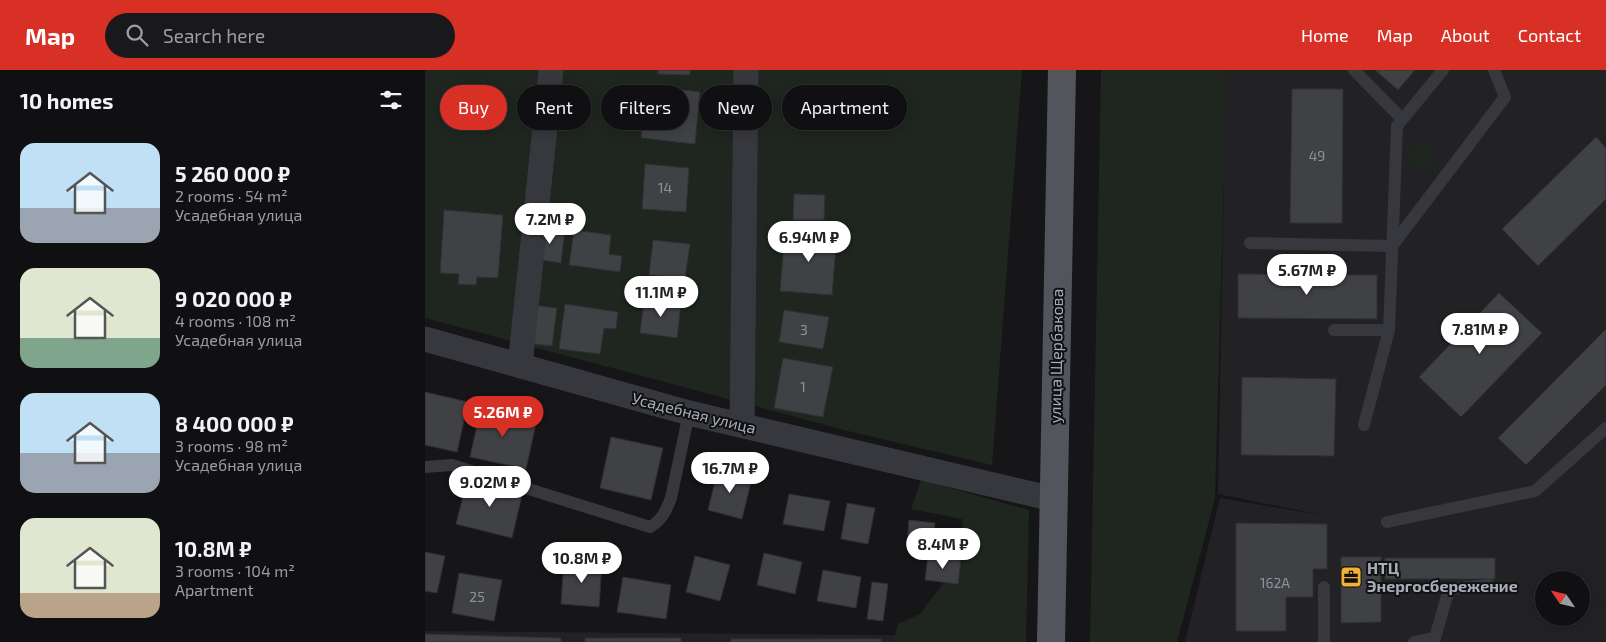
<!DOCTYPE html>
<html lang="en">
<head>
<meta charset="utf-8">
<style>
	:root { --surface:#101012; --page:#19191b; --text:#f1f3f6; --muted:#9c9d9f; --line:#303032; --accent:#d93025 }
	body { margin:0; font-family:"Exo 2",sans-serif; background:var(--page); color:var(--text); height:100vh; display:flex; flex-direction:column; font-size:19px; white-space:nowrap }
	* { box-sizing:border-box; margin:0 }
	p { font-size:16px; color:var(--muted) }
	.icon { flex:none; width:28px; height:28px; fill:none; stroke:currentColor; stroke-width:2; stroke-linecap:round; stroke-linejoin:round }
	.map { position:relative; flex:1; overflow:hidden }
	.sheet { display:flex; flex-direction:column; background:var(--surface); width:425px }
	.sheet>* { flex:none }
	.top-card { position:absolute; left:15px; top:15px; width:475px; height:45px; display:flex; gap:10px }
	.needle { width:32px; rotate:305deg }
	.controls { position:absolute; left:1110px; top:501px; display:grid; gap:10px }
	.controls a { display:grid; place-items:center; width:55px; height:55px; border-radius:50%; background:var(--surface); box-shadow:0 2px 12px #0003,0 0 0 1px var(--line); font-size:25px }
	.price { position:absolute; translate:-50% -42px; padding:0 11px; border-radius:18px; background:#fff; color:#222; font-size:16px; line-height:32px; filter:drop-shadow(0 1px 2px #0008) }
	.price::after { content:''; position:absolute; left:50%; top:30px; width:15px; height:11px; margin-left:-8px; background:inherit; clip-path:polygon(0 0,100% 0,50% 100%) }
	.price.on { background:var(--accent); color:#fff }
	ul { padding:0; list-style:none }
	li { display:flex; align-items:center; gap:15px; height:125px; padding:0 20px }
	li span { display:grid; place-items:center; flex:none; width:140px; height:100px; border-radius:15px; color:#555 }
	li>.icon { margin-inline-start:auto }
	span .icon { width:60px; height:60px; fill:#fffc; stroke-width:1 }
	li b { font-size:21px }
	h2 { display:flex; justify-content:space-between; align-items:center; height:60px; padding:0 20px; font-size:21px }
	.pill { padding:0 18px; border-radius:22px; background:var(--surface); box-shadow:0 2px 12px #0003,0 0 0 1px var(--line); font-size:18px; line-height:45px }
	.pill.on { background:var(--accent); color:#fff }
	header { display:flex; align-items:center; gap:30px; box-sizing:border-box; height:70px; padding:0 25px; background:var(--accent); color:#fff }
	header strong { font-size:24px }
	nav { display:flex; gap:28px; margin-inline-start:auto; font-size:18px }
	.search { width:350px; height:45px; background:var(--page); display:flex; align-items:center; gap:12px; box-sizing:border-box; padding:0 18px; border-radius:28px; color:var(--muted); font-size:19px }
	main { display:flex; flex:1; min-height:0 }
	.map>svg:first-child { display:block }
	.built { fill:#222225; fill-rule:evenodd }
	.green { fill:#1e261f }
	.building { fill:#404145; stroke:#303034 }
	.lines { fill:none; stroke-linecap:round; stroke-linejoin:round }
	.lane { stroke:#37383d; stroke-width:12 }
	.street { stroke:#37383d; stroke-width:25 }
	.primary { stroke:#53555c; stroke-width:28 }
	.labels { text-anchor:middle; stroke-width:4; stroke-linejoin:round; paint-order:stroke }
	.number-label { font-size:14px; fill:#8e929b }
	.street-label { font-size:16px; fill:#a8adb8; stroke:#111113 }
	.poi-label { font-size:16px; font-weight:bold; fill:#a8adb8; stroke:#111113; text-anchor:start }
</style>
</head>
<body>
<header>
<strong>Map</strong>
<div class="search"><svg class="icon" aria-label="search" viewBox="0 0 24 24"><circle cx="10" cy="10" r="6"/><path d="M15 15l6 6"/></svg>Search here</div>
<nav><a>Home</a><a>Map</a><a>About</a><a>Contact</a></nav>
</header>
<main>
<section class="sheet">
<h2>10 homes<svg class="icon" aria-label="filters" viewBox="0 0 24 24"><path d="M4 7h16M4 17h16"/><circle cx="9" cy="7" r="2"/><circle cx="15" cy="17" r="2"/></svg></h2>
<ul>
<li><span style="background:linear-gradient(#bfe0f5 65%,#9aa5b1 0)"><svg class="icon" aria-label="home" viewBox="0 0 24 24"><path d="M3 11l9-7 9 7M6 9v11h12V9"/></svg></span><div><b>5 260 000 ₽</b><p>2 rooms · 54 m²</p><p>Усадебная улица</p></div></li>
<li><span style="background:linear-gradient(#dfe7d0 70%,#7fa58c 0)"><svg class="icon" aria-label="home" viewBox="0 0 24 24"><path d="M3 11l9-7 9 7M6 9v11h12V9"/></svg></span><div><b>9 020 000 ₽</b><p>4 rooms · 108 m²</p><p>Усадебная улица</p></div></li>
<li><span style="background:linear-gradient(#bfe0f5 60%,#9aa5b1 0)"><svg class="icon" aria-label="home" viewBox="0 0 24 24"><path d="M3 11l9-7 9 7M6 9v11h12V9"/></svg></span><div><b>8 400 000 ₽</b><p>3 rooms · 98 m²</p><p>Усадебная улица</p></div></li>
<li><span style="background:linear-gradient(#dfe7d0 75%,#b9a48a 0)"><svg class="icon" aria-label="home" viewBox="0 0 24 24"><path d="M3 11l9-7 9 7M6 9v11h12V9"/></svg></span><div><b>10.8M ₽</b><p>3 rooms · 104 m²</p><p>Apartment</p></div></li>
</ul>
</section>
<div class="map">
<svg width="1181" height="572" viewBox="0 0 1181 572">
	<rect width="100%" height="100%" fill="#161618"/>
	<!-- built -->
	<path class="built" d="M801,0h380v572h-421l35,-144 107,18 -109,-22zM1119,510h37v38h-37z
		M0,561l550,5v6h-550z"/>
	<!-- green -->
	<path class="green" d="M0,0h597l-30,395 -144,-34 -423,-113z
		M676,0h126l-12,428 -38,144h-87z
		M985 88a13 13 0 1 1 26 0a13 13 0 1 1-26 0Z
		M496,410l108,30 -3,132h-133l5,-18 22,-10 45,-60 -3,-35 -51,-10z"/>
	<!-- building -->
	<path class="building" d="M233,0h32v5l-32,-1z
		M950,0h40l-17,20z
		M222,16l53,6 -5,52 -54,-6z
		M867,19h51l-1,134h-52z
		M1171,67l10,11v51l-68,67 -36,-37z
		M220,94l44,4 -3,44 -44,-3z
		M369,124l31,1 -1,25h-31z
		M19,140l59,5 -5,63 -21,-1 -1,8 -18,-1 1,-10 -19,-1z
		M115,156l25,4 -4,33 -26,-4z
		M149,160l37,5 -2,19 13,2 -2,16 -51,-7z
		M360,161l52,4 -5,60 -52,-4z
		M228,170l37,4 -5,35 -36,-4z
		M813,204l139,1v44l-139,-1z
		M1074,223l43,40 -81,84 -42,-40z
		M219,229l37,5 -4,34 -37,-5z
		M140,234l53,8 -2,17 -12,-1 -4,26 -41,-5z
		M106,235l26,3 -5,38 -26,-3z
		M359,240l45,7 -6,32 -44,-7z
		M1181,259v56l-80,80 -28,-27z
		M358,288l50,9 -10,50 -49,-9z
		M817,307l94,2 -2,77 -93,-1z
		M0,322l43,10 -11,50 -32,-7z
		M56,337l56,12 -11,50 -56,-12z
		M186,367l52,11 -12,52 -51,-12z
		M293,399l34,9 -10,41 -34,-9z
		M43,407l55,14 -11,47 -56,-14z
		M364,424l41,7 -6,30 -41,-7z
		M422,433l28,5 -7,36 -27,-5z
		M484,450l26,3 -3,25 -25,-3z
		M811,453l91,1v45h-14v28h-27v34h-50z
		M0,482l20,4 -8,37 -12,-2z
		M339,483l38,9 -7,32 -38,-9z
		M503,485l33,4 -3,25 -33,-4z
		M270,486l35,9 -10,36 -34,-9z
		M916,487h40v65l-40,1z
		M960,488h110v21h-110z
		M139,490l38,3 -3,44 -38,-3z
		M398,500l38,7 -5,31 -39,-7z
		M34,503l43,7 -8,41 -42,-8z
		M198,507l48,8 -5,34 -49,-7z
		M447,512l16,2 -5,37 -16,-2z
		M0,564l136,4v4h-136z
		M160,568h96v4h-96z
		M306,569h150v3h-150z"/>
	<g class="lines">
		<!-- lane -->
		<path class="lane" d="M929,0l48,49
			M825,173l142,3 113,-149 -11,-27
			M909,260h55
			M939,355l25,-95 8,-204 46,-56
			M0,397l27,-2 198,62c12,-7 16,-16 21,-29l18,-85
			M962,452l148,-31 71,-63
			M899,517v55
			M989,572l21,-4 14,-49 40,-4"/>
		<!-- street -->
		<path class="street" d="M0,269l264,74 364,86
			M95,296l31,-296
			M317,355l4,-355"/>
		<!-- primary -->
		<path class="primary" d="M626,572l11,-572"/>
	</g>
	<!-- icons -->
	<defs>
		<g id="office-square" transform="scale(1.125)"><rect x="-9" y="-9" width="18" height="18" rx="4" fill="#f2b134" stroke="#111113"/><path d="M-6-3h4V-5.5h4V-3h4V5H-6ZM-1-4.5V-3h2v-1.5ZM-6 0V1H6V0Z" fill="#111"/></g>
	</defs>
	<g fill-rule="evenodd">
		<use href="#office-square" x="926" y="507"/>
	</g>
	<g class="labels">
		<!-- number labels -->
		<g class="number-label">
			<text x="892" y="91">49</text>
			<text x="240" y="123">14</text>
			<text x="379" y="265">3</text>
			<text x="378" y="322">1</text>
			<text x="850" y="518">162А</text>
			<text x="52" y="532">25</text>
		</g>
		<!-- street labels -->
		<g class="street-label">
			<text transform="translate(631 286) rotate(-89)" y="6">улица Щербакова</text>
			<text transform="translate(269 343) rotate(14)" y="6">Усадебная улица</text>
		</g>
		<!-- poi labels -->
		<g class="poi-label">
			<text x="942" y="504">НТЦ<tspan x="942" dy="18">Энергосбережение</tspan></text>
		</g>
	</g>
</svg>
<div class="controls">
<a><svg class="needle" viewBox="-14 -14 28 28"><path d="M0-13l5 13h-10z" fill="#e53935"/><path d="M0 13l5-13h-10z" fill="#9c9d9f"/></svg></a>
</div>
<b class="price" style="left:125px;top:175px">7.2M ₽</b>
<b class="price" style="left:384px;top:193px">6.94M ₽</b>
<b class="price" style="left:882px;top:226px">5.67M ₽</b>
<b class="price" style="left:236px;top:248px">11.1M ₽</b>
<b class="price" style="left:1055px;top:285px">7.81M ₽</b>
<b class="price on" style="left:78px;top:368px">5.26M ₽</b>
<b class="price" style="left:305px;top:424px">16.7M ₽</b>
<b class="price" style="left:65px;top:438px">9.02M ₽</b>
<b class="price" style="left:518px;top:500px">8.4M ₽</b>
<b class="price" style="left:157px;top:514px">10.8M ₽</b>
<div class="top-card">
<a class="pill on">Buy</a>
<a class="pill">Rent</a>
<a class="pill">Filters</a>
<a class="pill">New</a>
<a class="pill">Apartment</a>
</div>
</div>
</main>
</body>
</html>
